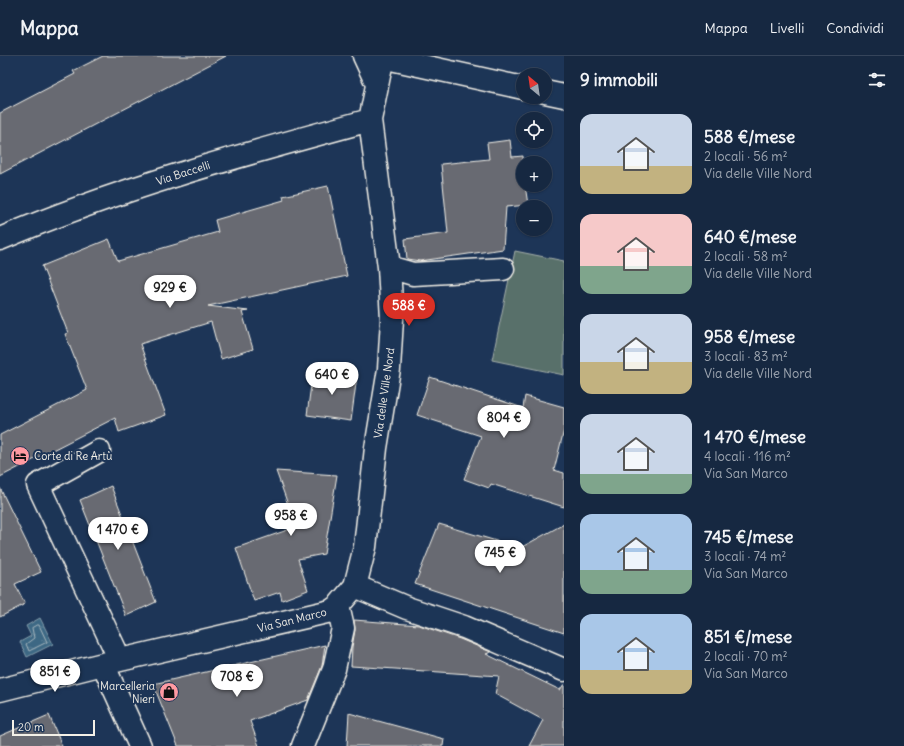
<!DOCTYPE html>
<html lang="it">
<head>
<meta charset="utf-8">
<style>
	:root { --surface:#162841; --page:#23344c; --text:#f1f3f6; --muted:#9ea6b1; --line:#35445a; --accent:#d93025 }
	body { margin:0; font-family:Delius,sans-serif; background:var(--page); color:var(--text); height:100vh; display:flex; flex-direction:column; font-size:15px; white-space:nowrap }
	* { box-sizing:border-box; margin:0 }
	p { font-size:13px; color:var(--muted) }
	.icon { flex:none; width:22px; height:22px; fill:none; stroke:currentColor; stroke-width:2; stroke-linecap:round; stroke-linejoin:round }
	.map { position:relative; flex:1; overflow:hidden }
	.details { display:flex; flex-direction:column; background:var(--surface); width:340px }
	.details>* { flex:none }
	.needle { width:26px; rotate:331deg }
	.controls { position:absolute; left:516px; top:12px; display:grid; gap:8px }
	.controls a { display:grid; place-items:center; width:36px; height:36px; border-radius:50%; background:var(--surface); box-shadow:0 1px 3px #0004,0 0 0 1px var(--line); font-size:20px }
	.scale { position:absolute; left:12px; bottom:10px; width:83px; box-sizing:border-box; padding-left:4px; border:2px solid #f4f1e8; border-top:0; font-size:11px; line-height:14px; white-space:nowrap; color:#f4f1e8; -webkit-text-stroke:3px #1d3557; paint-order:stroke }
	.price { position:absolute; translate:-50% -34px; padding:0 9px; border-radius:14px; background:#fff; color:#222; font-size:13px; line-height:26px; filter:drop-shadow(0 1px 2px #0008) }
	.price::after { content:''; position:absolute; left:50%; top:24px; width:12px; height:9px; margin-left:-6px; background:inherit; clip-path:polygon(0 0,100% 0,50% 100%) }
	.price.selected { background:var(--accent); color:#fff }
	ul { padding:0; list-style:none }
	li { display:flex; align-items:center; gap:12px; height:100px; padding:0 16px }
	li span { display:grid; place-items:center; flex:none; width:112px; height:80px; border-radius:12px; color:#555 }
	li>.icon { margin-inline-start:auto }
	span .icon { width:48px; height:48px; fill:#fffc; stroke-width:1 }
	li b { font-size:17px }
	h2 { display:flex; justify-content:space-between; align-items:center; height:48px; padding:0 16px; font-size:17px }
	header { display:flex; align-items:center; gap:24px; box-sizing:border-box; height:56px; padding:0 20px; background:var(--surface); border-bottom:1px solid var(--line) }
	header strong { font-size:19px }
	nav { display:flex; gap:22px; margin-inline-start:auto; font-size:14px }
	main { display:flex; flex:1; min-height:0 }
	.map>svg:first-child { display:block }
	.green { fill:#586f6b; stroke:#a6b0aa }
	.water { fill:url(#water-ripples); stroke:#869fac }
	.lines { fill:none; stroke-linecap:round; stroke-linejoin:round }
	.shore { stroke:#abbac0; stroke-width:1 }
	.building { fill:#686a72; stroke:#f4f1e8 }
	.minor-casing { stroke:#f4f1e8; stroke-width:25 }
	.minor { stroke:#1d3557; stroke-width:22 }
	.labels { text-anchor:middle; stroke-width:4; stroke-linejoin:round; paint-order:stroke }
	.street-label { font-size:11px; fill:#f4f1e8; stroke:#1d3557 }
	.poi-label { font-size:11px; fill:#f4f1e8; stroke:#1d3557; text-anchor:start }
</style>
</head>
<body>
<header>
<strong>Mappa</strong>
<nav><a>Mappa</a><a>Livelli</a><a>Condividi</a></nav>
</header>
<main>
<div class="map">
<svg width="564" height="690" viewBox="0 0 564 690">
	<defs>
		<pattern id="water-ripples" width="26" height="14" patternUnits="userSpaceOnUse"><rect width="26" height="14" fill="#3d6884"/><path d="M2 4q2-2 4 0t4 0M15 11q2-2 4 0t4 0" fill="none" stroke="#5a7e95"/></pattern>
	</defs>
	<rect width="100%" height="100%" fill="#1d3557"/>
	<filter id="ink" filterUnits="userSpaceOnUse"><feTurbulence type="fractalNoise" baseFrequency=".025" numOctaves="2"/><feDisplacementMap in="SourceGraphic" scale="8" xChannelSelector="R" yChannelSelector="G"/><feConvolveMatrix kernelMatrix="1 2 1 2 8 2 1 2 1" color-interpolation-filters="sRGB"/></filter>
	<g filter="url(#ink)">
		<!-- green -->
		<path class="green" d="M515,195l49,10v114l-72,-15z"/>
		<!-- water -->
		<path class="water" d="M40,562l13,26 -26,13 -7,-15 11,-6 -5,-10z"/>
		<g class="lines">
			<!-- shore -->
			<path class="shore" d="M37,569h2l8,17 -18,9 -3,-7 8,-6 -2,-10z"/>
		</g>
		<!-- building -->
		<path class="building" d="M103,0h123l-226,118v-61l75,-39 -2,-3z
			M510,84l2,17 11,-1v29h2l3,20 -22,2 -3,42 -83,12 -13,-2 -2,-20 43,-6 -7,-69 48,-5 -2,-16z
			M328,130l19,90 -139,30 40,5 -6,1 11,37 -32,10 -10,-37 -71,22 26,71 -47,17 -4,-14 -115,59v-42l87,-45 -22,-56 3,-1 -26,-67 67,-27 9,22 100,-29 -3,-12 69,-20 -1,-4z
			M313,314l44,6 -6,45 -44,-6z
			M430,321l93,31 2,-12 39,11v23l-10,40 10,3v34l-73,-23 -2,4 -25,-9 17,-43 -64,-21z
			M276,415l61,4 -13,79 -26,5 10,31 -26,10 -2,-8 -26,9 -18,-53 60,-21z
			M111,430l45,116 -30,14 -46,-116z
			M0,432l41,84 -26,12 10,20 -25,13z
			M439,468l81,24 44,-24v109l-149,-49z
			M354,564l65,5 41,14 31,13 -5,2 74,36 4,-6v62h-35l14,-26 -48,-26 4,-18 -148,-10 1,-19 3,-17z
			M325,589l-3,21 -14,34 -58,21 9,25h-81l-25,-62z
			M349,657l95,26 -1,7h-96z
			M49,659l13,31h-62v-10z"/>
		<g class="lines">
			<!-- minor casing -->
			<g class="minor-casing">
				<path id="minor" d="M364,0l12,26
					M382,1l141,31
					M545,36l19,4
					M0,183c119,-51 245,-85 370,-119
					M389,211l24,7 90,-5
					M99,395l-61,34 82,175
					M355,530l52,22 57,19 100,43
					M103,608l37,82
					M0,634l103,-26 228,-53 7,-5 17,-20 10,-39 11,-99 13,-79 3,-50 -3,-52 -19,-147 13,-64
					M303,690l31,-77 9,-41 -5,-22"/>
			</g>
			<!-- minor -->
			<use href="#minor" class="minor"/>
		</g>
	</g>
	<!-- icons -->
	<defs>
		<g id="hotel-disc" transform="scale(1)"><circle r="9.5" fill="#ff9aa2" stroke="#1d3557"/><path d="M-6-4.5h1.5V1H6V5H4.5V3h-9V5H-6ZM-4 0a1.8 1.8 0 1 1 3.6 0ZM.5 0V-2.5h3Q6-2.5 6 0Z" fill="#111"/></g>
		<g id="shop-disc" transform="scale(1)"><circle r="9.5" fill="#ff9aa2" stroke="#1d3557"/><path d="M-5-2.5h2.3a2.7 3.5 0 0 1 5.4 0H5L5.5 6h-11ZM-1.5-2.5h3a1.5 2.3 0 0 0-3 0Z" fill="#111"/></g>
	</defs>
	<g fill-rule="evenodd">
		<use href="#hotel-disc" x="20" y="400"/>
		<use href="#shop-disc" x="169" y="636"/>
	</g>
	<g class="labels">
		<!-- street labels -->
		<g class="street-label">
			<text transform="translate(183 117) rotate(-18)" y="4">Via Baccelli</text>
			<text transform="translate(384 337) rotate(-82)" y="4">Via delle Ville Nord</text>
			<text transform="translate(292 564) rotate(-14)" y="4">Via San Marco</text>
		</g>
		<!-- poi labels -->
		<g class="poi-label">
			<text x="34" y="404">Corte di Re Artù</text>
			<text x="155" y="634" text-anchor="end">Marcelleria<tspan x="155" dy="13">Nieri</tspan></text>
		</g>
	</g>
</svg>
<div class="controls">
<a><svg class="needle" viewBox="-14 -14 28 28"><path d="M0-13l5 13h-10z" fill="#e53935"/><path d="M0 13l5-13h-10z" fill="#9ea6b1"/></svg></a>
<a><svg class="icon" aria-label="locate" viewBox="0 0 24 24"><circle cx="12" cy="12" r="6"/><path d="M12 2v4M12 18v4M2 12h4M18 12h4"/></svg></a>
<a>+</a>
<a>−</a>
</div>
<div class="scale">20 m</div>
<b class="price" style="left:170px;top:253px">929 €</b>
<b class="price selected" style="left:409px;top:271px">588 €</b>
<b class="price" style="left:332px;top:340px">640 €</b>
<b class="price" style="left:504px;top:383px">804 €</b>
<b class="price" style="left:291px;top:481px">958 €</b>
<b class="price" style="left:118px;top:495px">1 470 €</b>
<b class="price" style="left:500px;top:518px">745 €</b>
<b class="price" style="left:55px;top:637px">851 €</b>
<b class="price" style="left:237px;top:642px">708 €</b>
</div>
<section class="details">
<h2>9 immobili<svg class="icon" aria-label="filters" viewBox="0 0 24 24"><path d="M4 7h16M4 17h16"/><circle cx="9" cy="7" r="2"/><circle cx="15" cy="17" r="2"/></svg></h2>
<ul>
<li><span style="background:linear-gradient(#c9d6e8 65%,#c2b280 0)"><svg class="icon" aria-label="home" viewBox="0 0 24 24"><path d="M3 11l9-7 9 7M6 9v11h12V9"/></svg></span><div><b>588 €/mese</b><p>2 locali · 56 m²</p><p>Via delle Ville Nord</p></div></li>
<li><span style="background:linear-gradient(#f6c9c9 65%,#7fa58c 0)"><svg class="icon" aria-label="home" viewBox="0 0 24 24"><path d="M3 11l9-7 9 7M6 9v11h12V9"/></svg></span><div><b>640 €/mese</b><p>2 locali · 58 m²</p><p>Via delle Ville Nord</p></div></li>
<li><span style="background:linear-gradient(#c9d6e8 60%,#c2b280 0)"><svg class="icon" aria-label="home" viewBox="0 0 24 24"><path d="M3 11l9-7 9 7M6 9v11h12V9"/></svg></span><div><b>958 €/mese</b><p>3 locali · 83 m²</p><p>Via delle Ville Nord</p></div></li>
<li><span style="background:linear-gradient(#c9d6e8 75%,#7fa58c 0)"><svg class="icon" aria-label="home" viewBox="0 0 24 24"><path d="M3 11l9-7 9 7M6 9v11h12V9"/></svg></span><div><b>1 470 €/mese</b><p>4 locali · 116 m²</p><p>Via San Marco</p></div></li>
<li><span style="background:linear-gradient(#a9c7e8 70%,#7fa58c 0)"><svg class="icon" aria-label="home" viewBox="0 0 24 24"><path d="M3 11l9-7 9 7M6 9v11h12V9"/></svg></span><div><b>745 €/mese</b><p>3 locali · 74 m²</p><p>Via San Marco</p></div></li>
<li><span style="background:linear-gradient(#a9c7e8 70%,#c2b280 0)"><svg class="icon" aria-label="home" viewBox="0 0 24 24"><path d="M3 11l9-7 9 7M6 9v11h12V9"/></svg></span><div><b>851 €/mese</b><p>2 locali · 70 m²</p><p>Via San Marco</p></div></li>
</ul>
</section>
</main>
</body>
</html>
